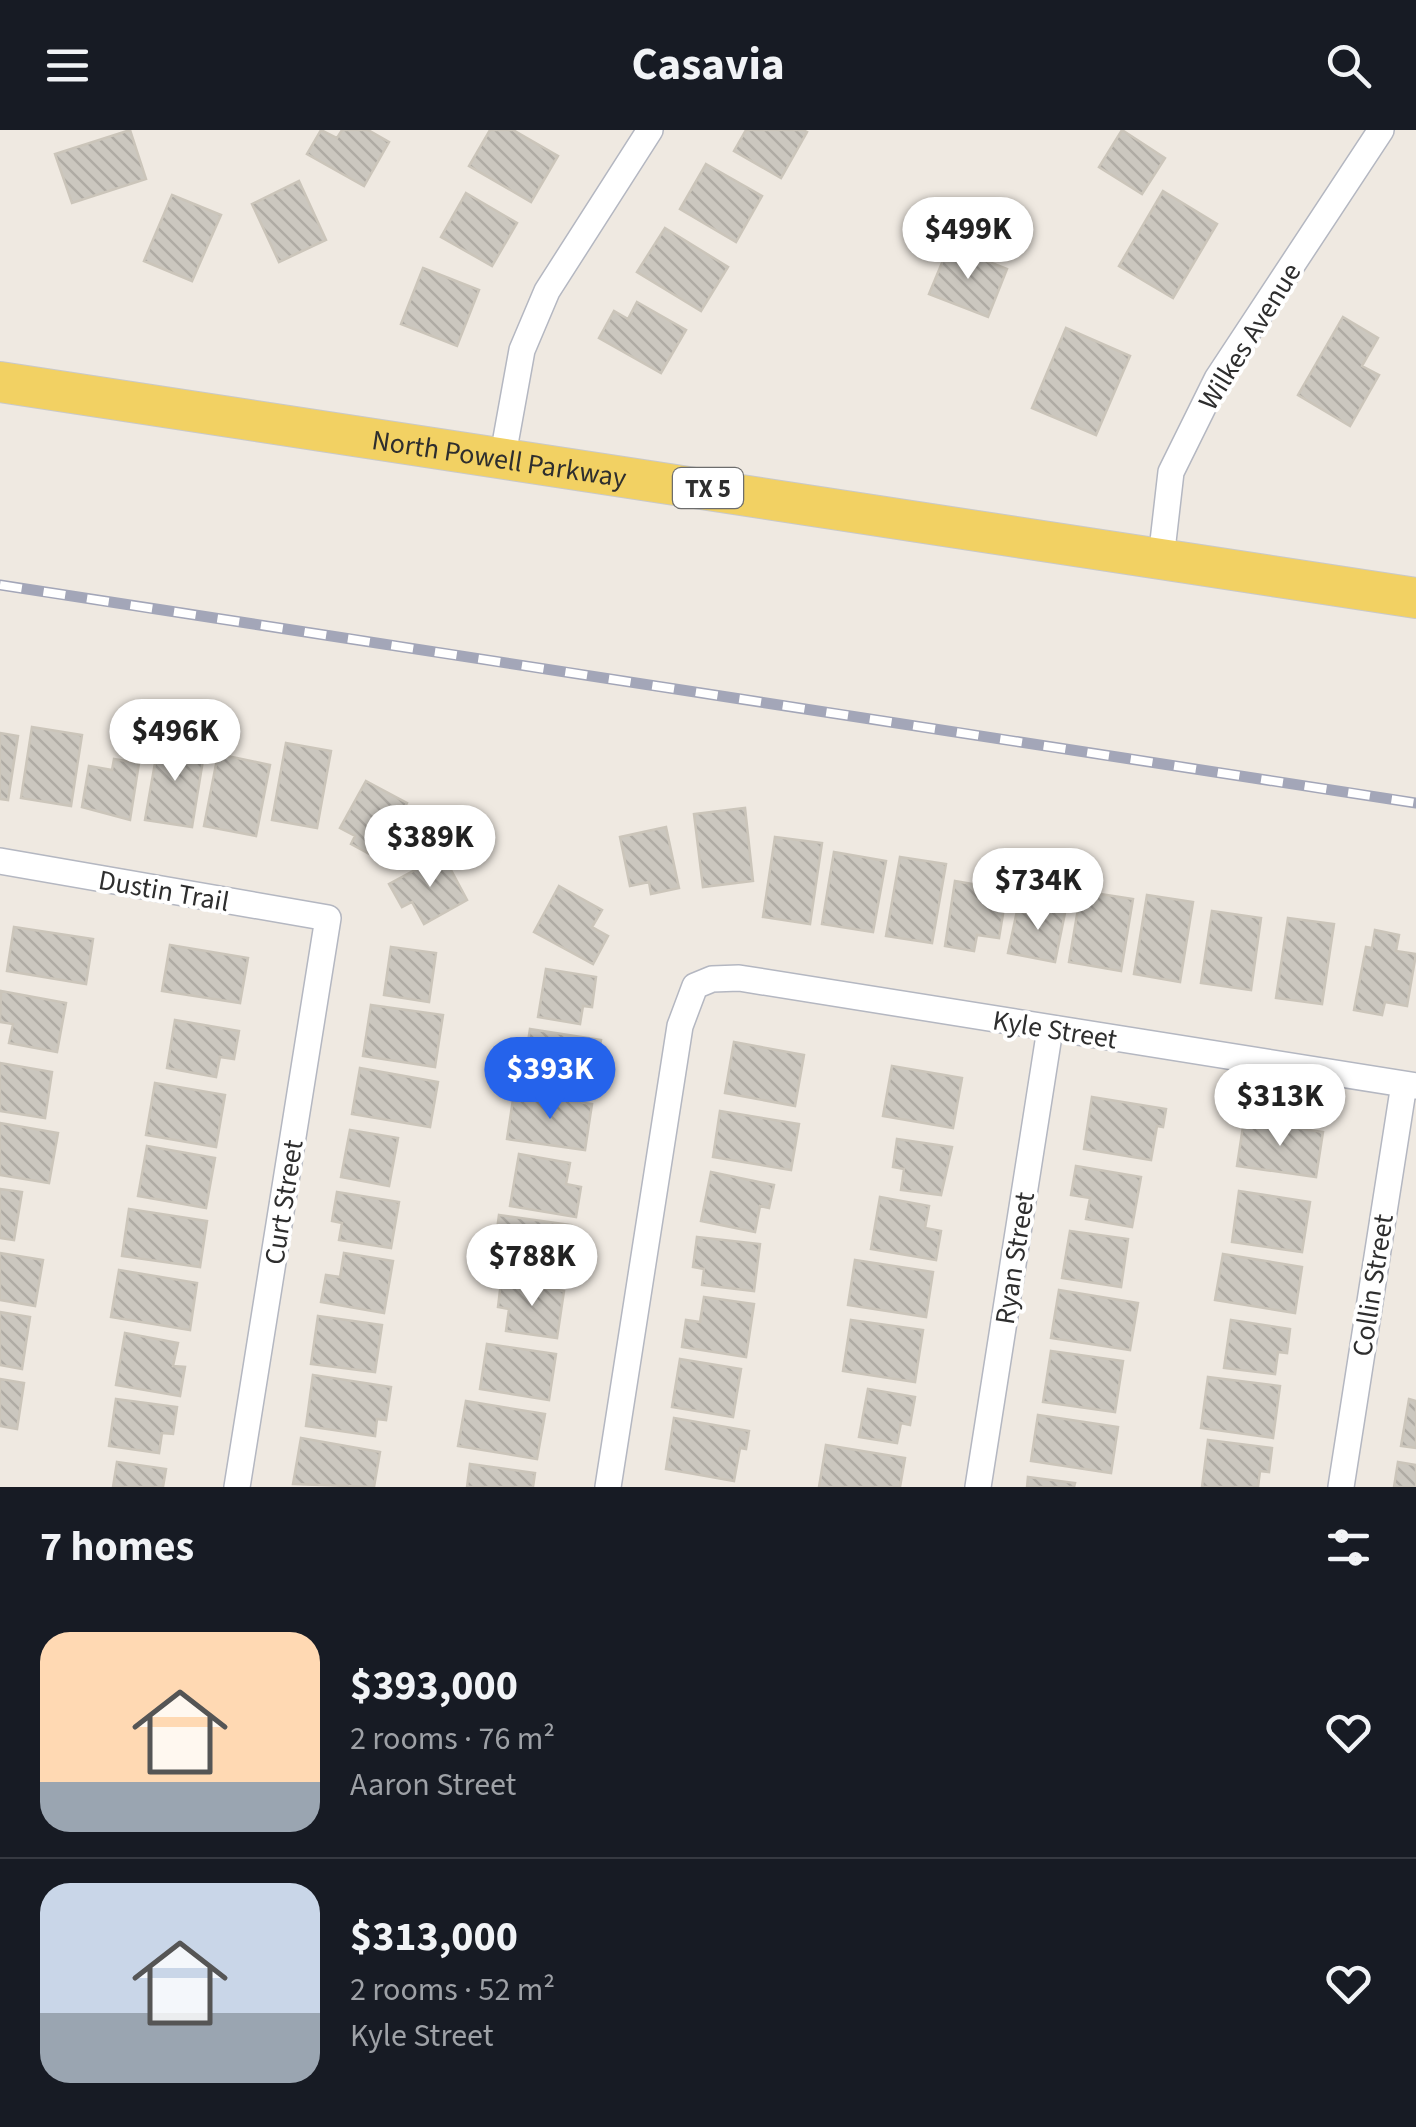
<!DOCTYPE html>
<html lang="en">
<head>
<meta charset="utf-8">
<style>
	:root { --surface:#171b24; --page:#242831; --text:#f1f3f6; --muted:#9ea1a6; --line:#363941; --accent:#2563eb }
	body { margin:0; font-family:"Source Sans 3",sans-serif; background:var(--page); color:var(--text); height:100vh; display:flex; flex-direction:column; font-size:38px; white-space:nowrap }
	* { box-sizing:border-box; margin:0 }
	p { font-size:32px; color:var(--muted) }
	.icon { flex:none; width:55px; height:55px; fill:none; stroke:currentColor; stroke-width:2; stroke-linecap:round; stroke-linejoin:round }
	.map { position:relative; height:1357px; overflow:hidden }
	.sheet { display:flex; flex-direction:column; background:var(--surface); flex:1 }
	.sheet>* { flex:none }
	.price { position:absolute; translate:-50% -85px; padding:0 22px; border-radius:35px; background:#fff; color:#222; font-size:32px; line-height:65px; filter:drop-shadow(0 2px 5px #0008) }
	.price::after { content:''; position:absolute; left:50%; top:60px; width:30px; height:22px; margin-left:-15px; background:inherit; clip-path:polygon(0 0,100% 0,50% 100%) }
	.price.active { background:var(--accent); color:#fff }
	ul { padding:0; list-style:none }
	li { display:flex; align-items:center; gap:30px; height:250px; padding:0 40px }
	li+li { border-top:2px solid var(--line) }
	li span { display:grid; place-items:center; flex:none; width:280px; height:200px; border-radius:30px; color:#555 }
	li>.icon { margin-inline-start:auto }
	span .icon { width:120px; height:120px; fill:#fffc; stroke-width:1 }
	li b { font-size:42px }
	h2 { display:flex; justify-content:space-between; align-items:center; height:120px; padding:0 40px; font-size:42px }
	header { display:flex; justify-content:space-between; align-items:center; height:130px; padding:0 40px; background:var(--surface); font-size:45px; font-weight:700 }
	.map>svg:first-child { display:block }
	.building { fill:url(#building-back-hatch); stroke:#cbc5ba; stroke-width:2.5 }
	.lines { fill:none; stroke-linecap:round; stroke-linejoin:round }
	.minor-casing { stroke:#b4b7c1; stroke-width:28 }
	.primary-casing { stroke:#c9c9c9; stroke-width:42 }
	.minor { stroke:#fff; stroke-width:25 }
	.primary { stroke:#f2d163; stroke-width:40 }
	.rail-casing { stroke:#a3a6b8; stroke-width:11 }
	.rail { stroke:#fff; stroke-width:8; stroke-dasharray:22; stroke-linecap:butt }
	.labels { text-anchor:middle; stroke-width:8; stroke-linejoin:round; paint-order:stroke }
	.shield { fill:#fff; stroke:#6d6d6d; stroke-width:2.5 }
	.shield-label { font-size:25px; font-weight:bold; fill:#2e2e2e }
	.street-label { font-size:28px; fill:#2e2e2e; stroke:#fff }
</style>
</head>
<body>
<header><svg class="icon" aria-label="menu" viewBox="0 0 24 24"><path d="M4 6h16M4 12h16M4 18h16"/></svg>Casavia<svg class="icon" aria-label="search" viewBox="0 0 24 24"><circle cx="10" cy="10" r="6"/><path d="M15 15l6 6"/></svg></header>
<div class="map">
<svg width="1416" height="1357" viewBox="0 0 1416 1357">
	<defs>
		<pattern id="building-back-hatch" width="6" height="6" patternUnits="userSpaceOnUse" patternTransform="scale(2.5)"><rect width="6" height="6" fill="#cbc7bf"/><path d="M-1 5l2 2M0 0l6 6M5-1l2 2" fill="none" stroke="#afaba4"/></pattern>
	</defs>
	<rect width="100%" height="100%" fill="#efe9e1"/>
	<!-- building -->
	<path class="building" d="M130,0l16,49 -74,24 -17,-49z
		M321,0l16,8 5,-8h26l21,12 -25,44 -57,-32z
		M490,0h23l45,26 -27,46 -62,-36z
		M746,0h57l4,2 -26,46 -47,-27z
		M1122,0l43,28 -23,36 -43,-27z
		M706,34l56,32 -26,46 -56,-33z
		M299,51l27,59 -47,22 -27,-58z
		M1163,61l54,33 -44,74 -54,-32z
		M466,63l51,30 -25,43 -51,-29z
		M172,65l49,20 -29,66 -48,-20z
		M665,98l63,39 -27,44 -64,-39z
		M949,116l58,23 -19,48 -59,-23z
		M423,138l56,22 -22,56 -56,-22z
		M637,172l49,28 -25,43 -62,-35 15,-27 14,8z
		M1343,187l35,21 -16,28 17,9 -29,51 -52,-31z
		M1066,198l64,28 -34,79 -64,-27z
		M32,597l50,8 -11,71 -50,-8z
		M0,603l18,3 -10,64 -8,-1z
		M159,610l46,8 -13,79 -47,-7z
		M286,613l45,8 -14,77 -45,-8z
		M218,624l52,11 -14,71 -52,-10z
		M114,629l25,4 -9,57 -48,-13 7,-41 23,4z
		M366,651l41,22 -30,55 -26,-14 4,-8 -15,-8z
		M745,678l8,73 -50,6 -9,-73z
		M666,697l13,61 -28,6 -2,-12 -19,4 -10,-49z
		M775,707l47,6 -12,81 -47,-7z
		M834,722l52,9 -13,71 -51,-8z
		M443,725l24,45 -43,24 -12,-22 -10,5 -13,-23z
		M900,727l46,7 -14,79 -46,-7z
		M955,751l52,9 -8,48 -22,-3 -3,16 -29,-5z
		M559,756l43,24 -10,17 16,9 -15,28 -59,-32z
		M1081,761l52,8 -12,72 -52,-9z
		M1147,765l46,7 -13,80 -46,-8z
		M1039,773l27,5 -11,54 -47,-9 9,-42 20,4z
		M1212,781l49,7 -10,72 -50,-7z
		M1288,788l46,6 -12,80 -46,-6z
		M14,797l79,12 -7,45 -79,-13z
		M1375,800l24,5 -3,16 20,3 -9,52 -22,-4 -3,13 -28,-5 12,-63 6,1z
		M170,815l78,13 -8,45 -78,-12z
		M391,817l45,6 -7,49 -45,-7z
		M546,839l50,8 -4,30 -9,-1 -3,18 -42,-7z
		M1,861l65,12 -9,49 -48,-9 4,-19 -13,-2z
		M371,875l72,10 -8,52 -72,-11z
		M175,890l64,11 -5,28 -14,-2 -4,20 -49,-9z
		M530,899l71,11 -9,51 -70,-11z
		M734,912l70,13 -9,51 -70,-13z
		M0,933l52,9 -7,46 -45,-7z
		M892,936l70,12 -9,50 -70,-12z
		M360,938l78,14 -8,45 -78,-13z
		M155,953l70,12 -9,52 -70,-12z
		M514,963l78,11 -7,46 -78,-11z
		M1092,967l74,12 -3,18 -6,-1 -6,34 -67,-11z
		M720,981l79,13 -8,46 -78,-13z
		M1244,990l79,12 -7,45 -79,-11z
		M0,993l58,10 -9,50 -49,-8z
		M350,1000l48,8 -9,48 -48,-9z
		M897,1009l55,8 -11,48 -40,-5 3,-21 -11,-2z
		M147,1016l68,12 -9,50 -68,-12z
		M519,1024l51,9 -4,21 15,3 -5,30 -66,-11z
		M1076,1036l65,11 -9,50 -46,-8 4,-21 -19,-3z
		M711,1042l63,13 -5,23 -9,-2 -5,26 -54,-11z
		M0,1059l22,3 -8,48 -14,-2z
		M1239,1061l71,11 -8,50 -70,-10z
		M337,1062l62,10 -8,46 -52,-8 3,-17 -10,-2z
		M880,1067l49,9 -4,22 16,3 -5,29 -65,-11z
		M129,1079l78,12 -7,46 -78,-11z
		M499,1085l72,10 -8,52 -71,-10z
		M1070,1101l58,8 -7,48 -59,-9z
		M697,1107l63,7 -6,47 -52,-6 2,-16 -11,-2z
		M0,1123l43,7 -8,46 -35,-6z
		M344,1123l49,8 -9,52 -63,-11 5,-27 14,2z
		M1223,1124l79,13 -7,46 -80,-13z
		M855,1130l78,12 -7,45 -78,-12z
		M119,1140l78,13 -7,47 -79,-13z
		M501,1152l63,9 -7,47 -51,-7 3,-22 -11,-2z
		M1059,1160l79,13 -8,47 -79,-12z
		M704,1167l50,7 -8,53 -64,-10 4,-27 14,2z
		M0,1182l30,5 -8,52 -22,-4z
		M318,1186l64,9 -7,47 -64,-8z
		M851,1190l72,10 -8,52 -72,-11z
		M1231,1190l59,9 -3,24 -9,-1 -3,22 -51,-6z
		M125,1203l53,10 -5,23 12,1 -5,29 -64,-11z
		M487,1214l69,10 -7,46 -69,-11z
		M1051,1221l72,10 -8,51 -72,-10z
		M680,1229l61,10 -8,48 -61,-10z
		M313,1245l78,12 -5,33 -9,-1 -2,17 -69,-10z
		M1208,1247l72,9 -7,52 -72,-10z
		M0,1249l24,4 -7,46 -17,-3z
		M868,1259l47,8 -5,28 -9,-2 -4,20 -38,-6z
		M116,1269l61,8 -4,27 -11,-1 -3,20 -50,-7z
		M1409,1269l7,2v47l-15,-2z
		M466,1271l79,13 -8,45 -79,-13z
		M1038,1285l80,12 -7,46 -80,-12z
		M674,1288l75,13 -3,18 -6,-1 -6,33 -68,-12z
		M301,1308l79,14 -6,35 -81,-3z
		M1208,1310l64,8 -3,24 -9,-1 -2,16h-56z
		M826,1315l79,13 -5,29h-81z
		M117,1332l49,7 -3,18h-50z
		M1398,1332l18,3v22h-22z
		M470,1334l65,9 -2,14h-66z
		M1028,1347l47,6 -1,4h-47z"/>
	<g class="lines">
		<!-- minor casing -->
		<g class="minor-casing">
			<path id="minor" d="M503,325l19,-105 25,-59 103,-161
				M1161,429l10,-87 46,-93 164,-249
				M0,731l328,57 -91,569
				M608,1357l72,-461 15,-40 17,-7 27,-1 677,108
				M978,1357l72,-458
				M1341,1357l63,-403"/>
		</g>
		<!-- primary casing -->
		<g class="primary-casing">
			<g id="primary">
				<path id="s1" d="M0,252l1416,216"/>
			</g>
		</g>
		<!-- minor -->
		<use href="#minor" class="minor"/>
		<!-- primary -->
		<use href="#primary" class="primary"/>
		<!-- rail casing -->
		<g class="rail-casing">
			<path id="rail" d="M0,455l1416,218"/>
		</g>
		<!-- rail -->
		<use href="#rail" class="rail"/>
	</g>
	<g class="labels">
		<!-- shield labels -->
		<rect class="shield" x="673" y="338" width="70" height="40" rx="8"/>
		<g class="shield-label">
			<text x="708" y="367">TX 5</text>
		</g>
		<!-- street labels -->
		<g class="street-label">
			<text transform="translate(1249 206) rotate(-58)" y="10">Wilkes Avenue</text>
			<text dy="10" stroke="none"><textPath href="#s1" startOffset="505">North Powell Parkway</textPath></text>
			<text transform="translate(164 760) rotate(10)" y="10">Dustin Trail</text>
			<text transform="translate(1055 899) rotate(9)" y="10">Kyle Street</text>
			<text transform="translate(283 1072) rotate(-81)" y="10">Curt Street</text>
			<text transform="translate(1014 1128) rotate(-81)" y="10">Ryan Street</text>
			<text transform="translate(1372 1155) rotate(-81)" y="10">Collin Street</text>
		</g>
	</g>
</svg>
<b class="price" style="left:968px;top:152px">$499K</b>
<b class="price" style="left:175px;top:654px">$496K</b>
<b class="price" style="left:430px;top:760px">$389K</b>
<b class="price" style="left:1038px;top:803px">$734K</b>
<b class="price active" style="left:550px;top:992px">$393K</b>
<b class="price" style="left:1280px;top:1019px">$313K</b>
<b class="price" style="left:532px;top:1179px">$788K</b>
</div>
<section class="sheet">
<h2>7 homes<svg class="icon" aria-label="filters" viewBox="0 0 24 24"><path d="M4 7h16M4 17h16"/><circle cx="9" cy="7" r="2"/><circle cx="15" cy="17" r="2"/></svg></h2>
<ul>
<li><span style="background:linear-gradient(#ffd9b3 75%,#9aa5b1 0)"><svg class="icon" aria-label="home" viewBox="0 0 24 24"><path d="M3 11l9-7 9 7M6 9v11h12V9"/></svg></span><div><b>$393,000</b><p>2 rooms · 76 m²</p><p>Aaron Street</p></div><svg class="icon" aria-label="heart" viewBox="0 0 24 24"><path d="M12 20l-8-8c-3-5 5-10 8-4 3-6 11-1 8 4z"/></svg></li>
<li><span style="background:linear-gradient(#c9d6e8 65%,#9aa5b1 0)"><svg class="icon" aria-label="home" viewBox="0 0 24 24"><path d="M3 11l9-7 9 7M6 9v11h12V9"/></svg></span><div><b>$313,000</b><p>2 rooms · 52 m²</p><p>Kyle Street</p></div><svg class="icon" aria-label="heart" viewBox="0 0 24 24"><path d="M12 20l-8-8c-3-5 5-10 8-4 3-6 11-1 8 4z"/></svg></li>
</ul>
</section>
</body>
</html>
